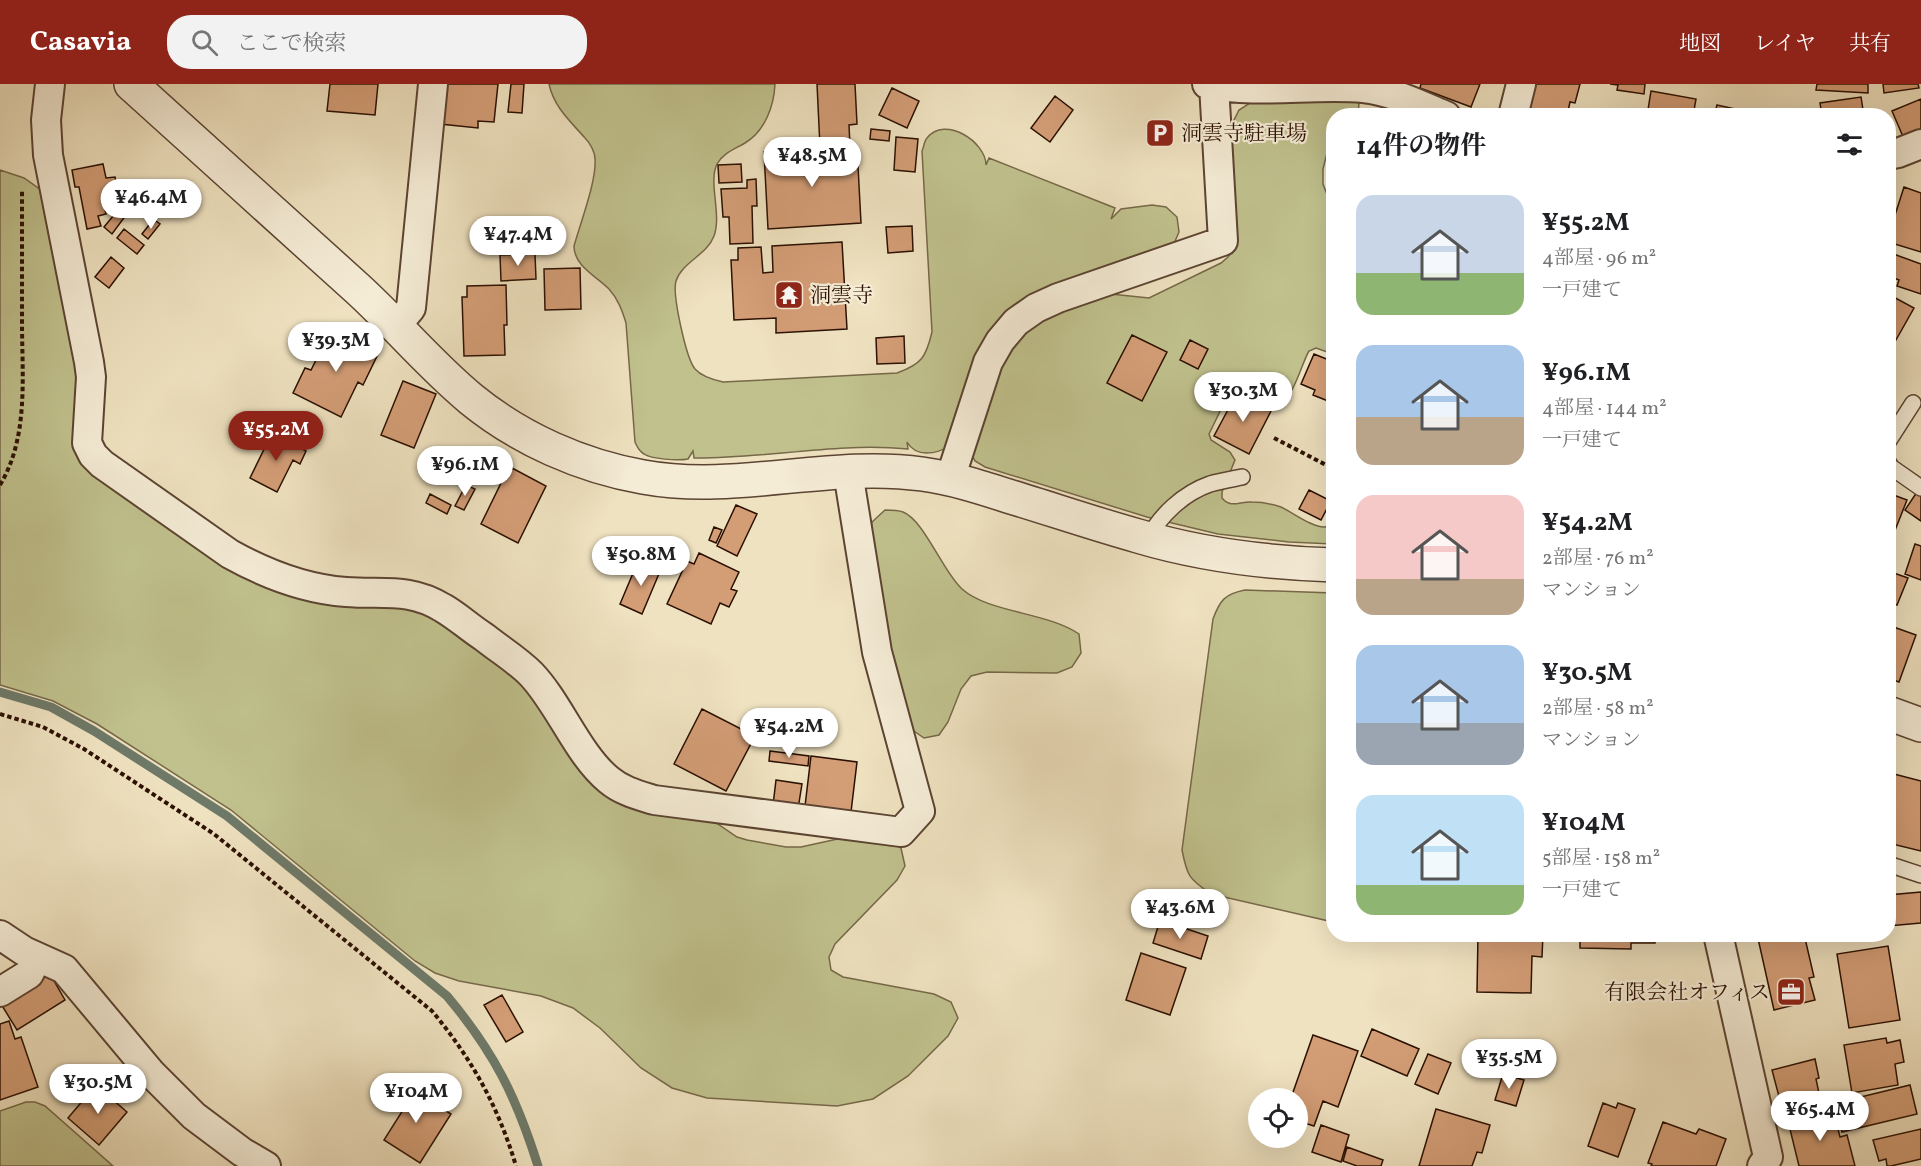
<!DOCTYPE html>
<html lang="ja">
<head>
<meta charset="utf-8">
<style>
	:root { --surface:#fff; --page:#f2f2f2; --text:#202124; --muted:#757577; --accent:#8f2418 }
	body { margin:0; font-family:Vollkorn,"Noto Serif JP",serif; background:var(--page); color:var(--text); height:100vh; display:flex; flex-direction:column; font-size:22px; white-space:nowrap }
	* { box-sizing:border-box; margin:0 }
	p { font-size:20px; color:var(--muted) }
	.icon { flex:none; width:33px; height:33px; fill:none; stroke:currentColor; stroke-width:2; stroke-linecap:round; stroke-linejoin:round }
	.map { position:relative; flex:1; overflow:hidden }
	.drawer { position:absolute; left:1326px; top:24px; width:570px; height:834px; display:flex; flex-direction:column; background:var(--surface); border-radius:24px; box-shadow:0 6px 24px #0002 }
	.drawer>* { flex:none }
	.controls { position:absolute; left:1248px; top:1004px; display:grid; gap:12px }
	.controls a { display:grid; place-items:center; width:60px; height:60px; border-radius:50%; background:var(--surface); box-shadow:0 6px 24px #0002; font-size:30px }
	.price { position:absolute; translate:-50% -51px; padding:0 14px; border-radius:21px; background:#fff; color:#222; font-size:20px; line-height:39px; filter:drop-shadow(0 2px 3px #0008) }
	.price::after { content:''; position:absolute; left:50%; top:36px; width:18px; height:14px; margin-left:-9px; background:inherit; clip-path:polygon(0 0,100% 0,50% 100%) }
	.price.current { background:var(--accent); color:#fff }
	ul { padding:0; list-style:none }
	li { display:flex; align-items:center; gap:18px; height:150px; padding:0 30px }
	li span { display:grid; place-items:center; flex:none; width:168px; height:120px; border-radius:18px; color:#555 }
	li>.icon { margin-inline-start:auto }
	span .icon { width:72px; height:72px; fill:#fffc; stroke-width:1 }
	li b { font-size:26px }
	h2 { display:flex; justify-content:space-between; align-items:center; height:72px; padding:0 30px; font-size:26px }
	header { display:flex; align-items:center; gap:36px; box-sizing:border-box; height:84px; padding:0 30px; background:var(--accent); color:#fff }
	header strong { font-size:28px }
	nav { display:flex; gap:33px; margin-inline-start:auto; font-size:21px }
	.search { width:420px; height:54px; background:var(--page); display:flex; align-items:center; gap:15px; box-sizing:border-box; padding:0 21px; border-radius:24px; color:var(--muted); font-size:22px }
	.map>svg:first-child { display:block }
	.green { fill:#c0c18d; stroke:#766848; stroke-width:1.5 }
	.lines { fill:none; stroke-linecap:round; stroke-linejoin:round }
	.stream { stroke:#6e7968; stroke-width:9 }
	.building { fill:#d39d76; stroke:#2b1002; stroke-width:1.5 }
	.service-casing { stroke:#5c4432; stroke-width:18 }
	.minor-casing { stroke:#5c4432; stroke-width:32 }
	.tertiary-casing { stroke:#5c4432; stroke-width:36 }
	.path { stroke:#2b1002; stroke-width:4; stroke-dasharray:4.5 3; stroke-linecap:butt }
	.service { stroke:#f5ecd6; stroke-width:15 }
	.minor { stroke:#f5ecd6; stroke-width:28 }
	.tertiary { stroke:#f5ecd6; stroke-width:33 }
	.labels { text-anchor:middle; stroke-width:4.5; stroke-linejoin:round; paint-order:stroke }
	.poi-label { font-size:21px; fill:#2b1002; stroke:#f5ecd6; text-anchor:start }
</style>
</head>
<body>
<header>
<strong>Casavia</strong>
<div class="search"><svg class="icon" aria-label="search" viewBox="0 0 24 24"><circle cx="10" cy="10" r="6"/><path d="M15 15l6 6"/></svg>ここで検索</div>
<nav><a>地図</a><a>レイヤ</a><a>共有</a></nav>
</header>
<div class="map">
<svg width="1921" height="1082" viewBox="0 0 1921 1082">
	<rect width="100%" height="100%" fill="#efe2c0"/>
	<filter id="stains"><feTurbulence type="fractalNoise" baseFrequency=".00333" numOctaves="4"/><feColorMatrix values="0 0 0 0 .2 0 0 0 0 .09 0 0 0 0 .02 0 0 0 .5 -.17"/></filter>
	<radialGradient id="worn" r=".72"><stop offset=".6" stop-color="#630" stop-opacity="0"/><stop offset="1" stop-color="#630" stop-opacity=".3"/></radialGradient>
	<!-- green -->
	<path class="green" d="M549,0h226c-1,22 -10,47 -30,59 -10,6 -22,10 -28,21 -9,18 5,51 -3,72 -7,19 -32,26 -38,45 -4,13 10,77 19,88 7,8 19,11 28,13l174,-9c25,-9 29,-16 35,-41l-10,-181c2,-4 2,-10 5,-13 18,-23 59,4 59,27l3,-7 126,50 -4,11 10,-10 31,-4 14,2 11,10 2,15 -6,14 -141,56 -83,144c-12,8 -33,12 -42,-4l1,7c-72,-7 -143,10 -214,9l-1,-7 -5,8c-10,2 -37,0 -44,-5 -5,-3 -7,-7 -9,-12l-9,-119c-4,-13 -8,-24 -17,-34 -13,-13 -35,-23 -35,-43 6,-22 23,-66 21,-87 0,-7 -5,-16 -10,-21 -15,-17 -31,-31 -36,-54z
		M1354,15l5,4 -1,12 -24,1 -1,29 -6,8 -4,16v15l10,26v144l-17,-6 -7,3c-7,11 -16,50 -30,51 -18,1 -33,-29 -50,-9l-20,41 2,6 19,12 5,8 -13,32v6c9,11 18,3 30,4 10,0 20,2 29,5 11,5 32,21 44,20 3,-1 6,-3 8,-5v22l-44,-2 -71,-8 -71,-17 -162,-50 -10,-6 -5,-10 24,-86 27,-38 80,-34 48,5 72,-35 7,-6 5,-9 -4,-106 2,-16 8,-16 14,-9z
		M0,86l24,8 17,12 39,174 -3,66 148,132 193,45 105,73 61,87 125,51 28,19 10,3 39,7h15l41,-9 45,2 14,8 4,18 -8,14 -62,64 -6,13 2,13 12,7 91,17 17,8 7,16 -10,18 -40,40 -35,23 -36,7 -130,-8 -35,-10 -31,-20 -41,-40 -27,-20 -32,-12 -82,-15 -24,-8 -20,-12 -184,-151 -134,-86 -44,-23 -53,-16z
		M885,426c5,0 13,0 18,2 21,8 40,60 59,77 27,24 85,23 117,45l2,19 -9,14 -15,6 -70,-1 -16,4 -10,13 -13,33 -9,13 -15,3 -13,-9 -7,-12 -35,-175 3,-20z
		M1245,506l88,3v329l-122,-28c-22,-15 -24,-18 -29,-44l31,-231c7,-19 12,-25 32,-29z
		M26,1018h9l10,4 68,60h-113v-55z"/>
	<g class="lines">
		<!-- stream -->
		<path class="stream" d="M0,608l51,15 43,24 133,85 220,180c47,56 69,100 91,170"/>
	</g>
	<!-- building -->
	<path class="building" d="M330,0h48l-3,31 -48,-4z
		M447,0h51l-4,38 -16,-1v7l-38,-4z
		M511,0h13l-2,29 -14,-1z
		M817,0h38l2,40 -8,1 1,21 -30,1z
		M1421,0h59l-9,23 -51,-19z
		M1536,0h44l-5,19 -5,-1 -3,14h-40z
		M1610,0h35l-1,10 -27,-4 1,-5z
		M1817,0h51v9l-52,-3z
		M1883,0h35l1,4 -35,5z
		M892,4l27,13 -12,27 -28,-13z
		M1651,7l45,8 -3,17h-46z
		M1055,12l18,14 -23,32 -19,-14z
		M1861,13l3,19h-42l-2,-13z
		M1921,15v33l-17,7 -12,-28z
		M1717,21l46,10v1h-49z
		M871,45l19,2 -1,10 -19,-2z
		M896,53l22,2 -3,33 -21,-2z
		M857,63l4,76 -93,6 -4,-77z
		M1329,78h5v22h-6z
		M103,80l3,14 9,-1 2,9 -12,2 2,11h-4l3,15 -8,2 3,10 -14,3 -8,-42h-4l-3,-17z
		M741,80l1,18 -23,1 -1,-18z
		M756,95l1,27h-5l1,37 -23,1 -1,-27h-6l-2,-28 26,-1v-8z
		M1904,103l17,6v59l-33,-10v-5z
		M119,125l7,6 -14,19 -8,-7z
		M156,137l4,3 -12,15 -6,-5 7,-9 2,1z
		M912,142l1,25 -25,2 -2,-26z
		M124,145l20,16 -7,9 -20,-16z
		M842,158l5,87 -71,4v-15l-42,2 -3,-60h7v-12l23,-1 2,26 10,-1 -1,-26z
		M1888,168l33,12v30l-24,-8 2,-6 -11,-4z
		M535,170l1,25 -35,2 -1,-26z
		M111,173l13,11 -15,20 -14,-11z
		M580,184l1,41 -36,1 -1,-41z
		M506,201l1,40h-3l1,30 -41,1 -2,-59h5v-11z
		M1888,210l26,14 -22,39 -4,-3z
		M332,244l47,24 -16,33 -5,-3 -17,35 -48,-24 12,-25 6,2z
		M1132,251l35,17 -25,49 -35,-18z
		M904,252l1,27 -28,1 -1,-26z
		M1190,256l18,9 -10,20 -18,-9z
		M1314,270l20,8v35l-4,-1 -2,5 -15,-6 2,-5 -14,-6z
		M403,297l33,13 -22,54 -33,-13z
		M1238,307l34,18 -23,45 -35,-18z
		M272,349l34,18 -6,13 -7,-4 -16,32 -27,-14z
		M512,384l34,18 -28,57 -37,-19 23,-47 3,1z
		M466,401l9,4 -11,21 -9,-4z
		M1309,406l22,11 -10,19 -22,-11z
		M1917,408l4,2v27l-16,-11z
		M1888,409l19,7 -19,48z
		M430,410l21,11 -4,9 -21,-11z
		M736,421l21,9 -20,42 -20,-10z
		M714,443l8,3 -6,13 -7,-3z
		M1915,460l6,2v34l-16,-6z
		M699,469l40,19 -8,17 6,2 -8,16 -9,-4 -9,21 -44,-20 20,-43 7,3z
		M639,475l22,10 -19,45 -22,-10z
		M1888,487l20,7 -11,27 -9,-3z
		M1888,541l28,10 -17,47 -11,-4z
		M702,625l53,27 -29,55 -52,-27z
		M770,667l39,5 -1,10 -39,-5z
		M811,672l46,6 -6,50 -46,-6z
		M1894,690l27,7v70l-33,-8v-46z
		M776,696l26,4 -4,25 -25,-4z
		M1921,808v31l-33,3v-31z
		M1160,836l48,16 -7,23 -48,-16z
		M1478,850h65l-1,23 -10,-1 -1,37 -54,-1z
		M1580,850h75v9h-24v6l-51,-1z
		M1757,850h47l10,43 -5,1 6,22 -41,10z
		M1888,862l12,74 -51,8 -12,-74z
		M1141,869l45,15 -16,47 -44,-15z
		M50,890l15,26 -48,30 -16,-26z
		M502,911l21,37 -17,10 -22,-37z
		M9,937l6,18 6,-2 17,50 -38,13v-76z
		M1372,945l47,20 -12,27 -46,-20z
		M1313,951l45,16 -20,56 -15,-6 -9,25 -16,-5v-23h-7z
		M1886,954l1,5 13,-3 4,22 -9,2 3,21 -46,8 -8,-48z
		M1428,970l23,9 -13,31 -23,-10z
		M1815,975l4,19 -3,1 5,24 -26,6 -2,-8 -12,3 -9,-34z
		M1503,990l21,6 -8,26 -21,-6z
		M96,1001l31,27 -28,33 -31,-27z
		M405,1001l46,29 -31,49 -36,-23 19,-30 -10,-6z
		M1910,1001l7,29 -75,18 -6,-29z
		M1603,1019l13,5 2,-5 17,6 -17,48 -30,-11z
		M1436,1025l54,16 -8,28 -5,-1 -5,14h-53z
		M1833,1026l7,27 7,-2 8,31h-56l-11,-45z
		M1663,1038l33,12 3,-5 27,10 -10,27h-65l1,-2 -4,-1z
		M1321,1041l28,10 -8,27 -29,-10z
		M1921,1045v30l-30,7h-4l-1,-7 -7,2 -6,-21z
		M1347,1063l36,13 -2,6h-24l-14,-5z"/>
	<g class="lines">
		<!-- service casing -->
		<g class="service-casing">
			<path id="service" d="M1888,358l25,-39
				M1888,378l3,5 30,21
				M1148,455c12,-24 36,-46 62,-55 10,-3 22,-5 32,-7
				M1888,780l33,11"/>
		</g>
		<!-- minor casing -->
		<g class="minor-casing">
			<path id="minor" d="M50,0l-4,36 2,35 41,207 2,15 -4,66 6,12 9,9 128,90c36,20 74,35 116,38 36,3 63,-5 97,16 14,8 27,20 41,29 15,12 33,23 47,37 28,29 47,81 78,106 13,11 29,15 45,20l247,32 19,-21 -43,-159 -29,-180
				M1207,0c51,10 104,0 156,4 29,3 57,17 83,28
				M1513,32l8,-32
				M1888,71l10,-2 23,-9
				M396,242l15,-18 22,-224
				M950,395l38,-117 12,-21 16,-19 20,-14 22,-10 165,-57 -9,-156
				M1718,850l50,223 -6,9
				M0,851l24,16 40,18 87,104 43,43 48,36 24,14
				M0,908l29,-18 8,-17"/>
		</g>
		<!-- tertiary casing -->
		<g class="tertiary-casing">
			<path id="tertiary" d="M131,0c76,69 152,137 228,206 38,35 72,76 112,109 49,40 110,67 172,78 93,17 186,-16 279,-3 30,4 58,13 86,22 43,13 87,28 130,40 64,19 129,27 196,29
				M1888,629l33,12"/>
		</g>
		<!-- path -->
		<path class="path" d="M1274,354l60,31
			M0,401c29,-48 22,-109 22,-162 0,-45 0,-89 0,-134
			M0,630l43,13 41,22 130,85 218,177c40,48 66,95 84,155"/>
		<!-- service -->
		<use href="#service" class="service"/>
		<!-- minor -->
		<use href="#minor" class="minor"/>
		<!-- tertiary -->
		<use href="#tertiary" class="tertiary"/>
	</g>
	<!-- icons -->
	<defs>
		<g id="parking-square" transform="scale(1.5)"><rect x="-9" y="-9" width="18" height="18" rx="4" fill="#8f2418" stroke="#f5ecd6"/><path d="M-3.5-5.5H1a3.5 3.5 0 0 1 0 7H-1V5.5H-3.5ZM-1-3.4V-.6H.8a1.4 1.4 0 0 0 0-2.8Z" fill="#fff"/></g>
		<g id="temple-square" transform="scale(1.5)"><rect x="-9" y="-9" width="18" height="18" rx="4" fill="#8f2418" stroke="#f5ecd6"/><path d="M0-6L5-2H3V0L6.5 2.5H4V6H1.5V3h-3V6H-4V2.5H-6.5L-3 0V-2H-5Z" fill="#fff"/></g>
		<g id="office-square" transform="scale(1.5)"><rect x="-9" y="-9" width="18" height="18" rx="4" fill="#8f2418" stroke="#f5ecd6"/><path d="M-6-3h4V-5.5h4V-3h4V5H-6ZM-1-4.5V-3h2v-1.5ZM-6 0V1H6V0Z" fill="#fff"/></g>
	</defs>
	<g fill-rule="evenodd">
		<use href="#parking-square" x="1160" y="49"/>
		<use href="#temple-square" x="789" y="211"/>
		<use href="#office-square" x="1791" y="908"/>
	</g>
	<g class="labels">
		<!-- poi labels -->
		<g class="poi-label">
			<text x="1181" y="56">洞雲寺駐車場</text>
			<text x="810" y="218">洞雲寺</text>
			<text x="1770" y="915" text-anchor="end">有限会社オフィス</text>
		</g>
	</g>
	<rect width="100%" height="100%" filter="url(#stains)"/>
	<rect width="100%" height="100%" fill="url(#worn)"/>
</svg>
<div class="controls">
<a><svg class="icon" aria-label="locate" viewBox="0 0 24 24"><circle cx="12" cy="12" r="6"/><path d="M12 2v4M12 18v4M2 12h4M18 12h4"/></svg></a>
</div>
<b class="price" style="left:812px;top:104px">¥48.5M</b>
<b class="price" style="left:151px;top:146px">¥46.4M</b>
<b class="price" style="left:518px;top:183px">¥47.4M</b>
<b class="price" style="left:336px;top:289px">¥39.3M</b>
<b class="price" style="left:1243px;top:339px">¥30.3M</b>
<b class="price current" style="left:276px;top:378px">¥55.2M</b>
<b class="price" style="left:465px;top:413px">¥96.1M</b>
<b class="price" style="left:641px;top:503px">¥50.8M</b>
<b class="price" style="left:789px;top:675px">¥54.2M</b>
<b class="price" style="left:1180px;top:856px">¥43.6M</b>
<b class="price" style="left:1509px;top:1006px">¥35.5M</b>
<b class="price" style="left:98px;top:1031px">¥30.5M</b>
<b class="price" style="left:416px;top:1040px">¥104M</b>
<b class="price" style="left:1820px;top:1058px">¥65.4M</b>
<section class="drawer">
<h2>14件の物件<svg class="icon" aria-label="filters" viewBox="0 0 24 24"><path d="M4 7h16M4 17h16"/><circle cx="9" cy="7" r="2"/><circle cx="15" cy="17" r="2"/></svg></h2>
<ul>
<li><span style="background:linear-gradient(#c9d6e8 65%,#8fb573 0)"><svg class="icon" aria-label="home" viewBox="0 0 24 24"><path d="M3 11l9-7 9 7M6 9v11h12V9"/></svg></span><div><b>¥55.2M</b><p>4部屋 · 96 m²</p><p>一戸建て</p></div></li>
<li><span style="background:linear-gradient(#a9c7e8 60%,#b9a48a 0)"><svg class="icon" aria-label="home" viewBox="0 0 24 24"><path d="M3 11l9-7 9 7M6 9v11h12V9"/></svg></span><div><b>¥96.1M</b><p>4部屋 · 144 m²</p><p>一戸建て</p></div></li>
<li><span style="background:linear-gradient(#f6c9c9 70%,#b9a48a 0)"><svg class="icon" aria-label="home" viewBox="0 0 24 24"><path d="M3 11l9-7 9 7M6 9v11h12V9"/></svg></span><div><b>¥54.2M</b><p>2部屋 · 76 m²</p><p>マンション</p></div></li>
<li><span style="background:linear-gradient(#a9c7e8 65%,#9aa5b1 0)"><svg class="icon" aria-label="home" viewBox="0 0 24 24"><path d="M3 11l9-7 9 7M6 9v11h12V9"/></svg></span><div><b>¥30.5M</b><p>2部屋 · 58 m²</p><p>マンション</p></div></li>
<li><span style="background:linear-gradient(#bfe0f5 75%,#8fb573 0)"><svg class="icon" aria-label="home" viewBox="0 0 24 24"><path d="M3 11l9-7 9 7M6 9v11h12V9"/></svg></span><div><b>¥104M</b><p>5部屋 · 158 m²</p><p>一戸建て</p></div></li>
</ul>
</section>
</div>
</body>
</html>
